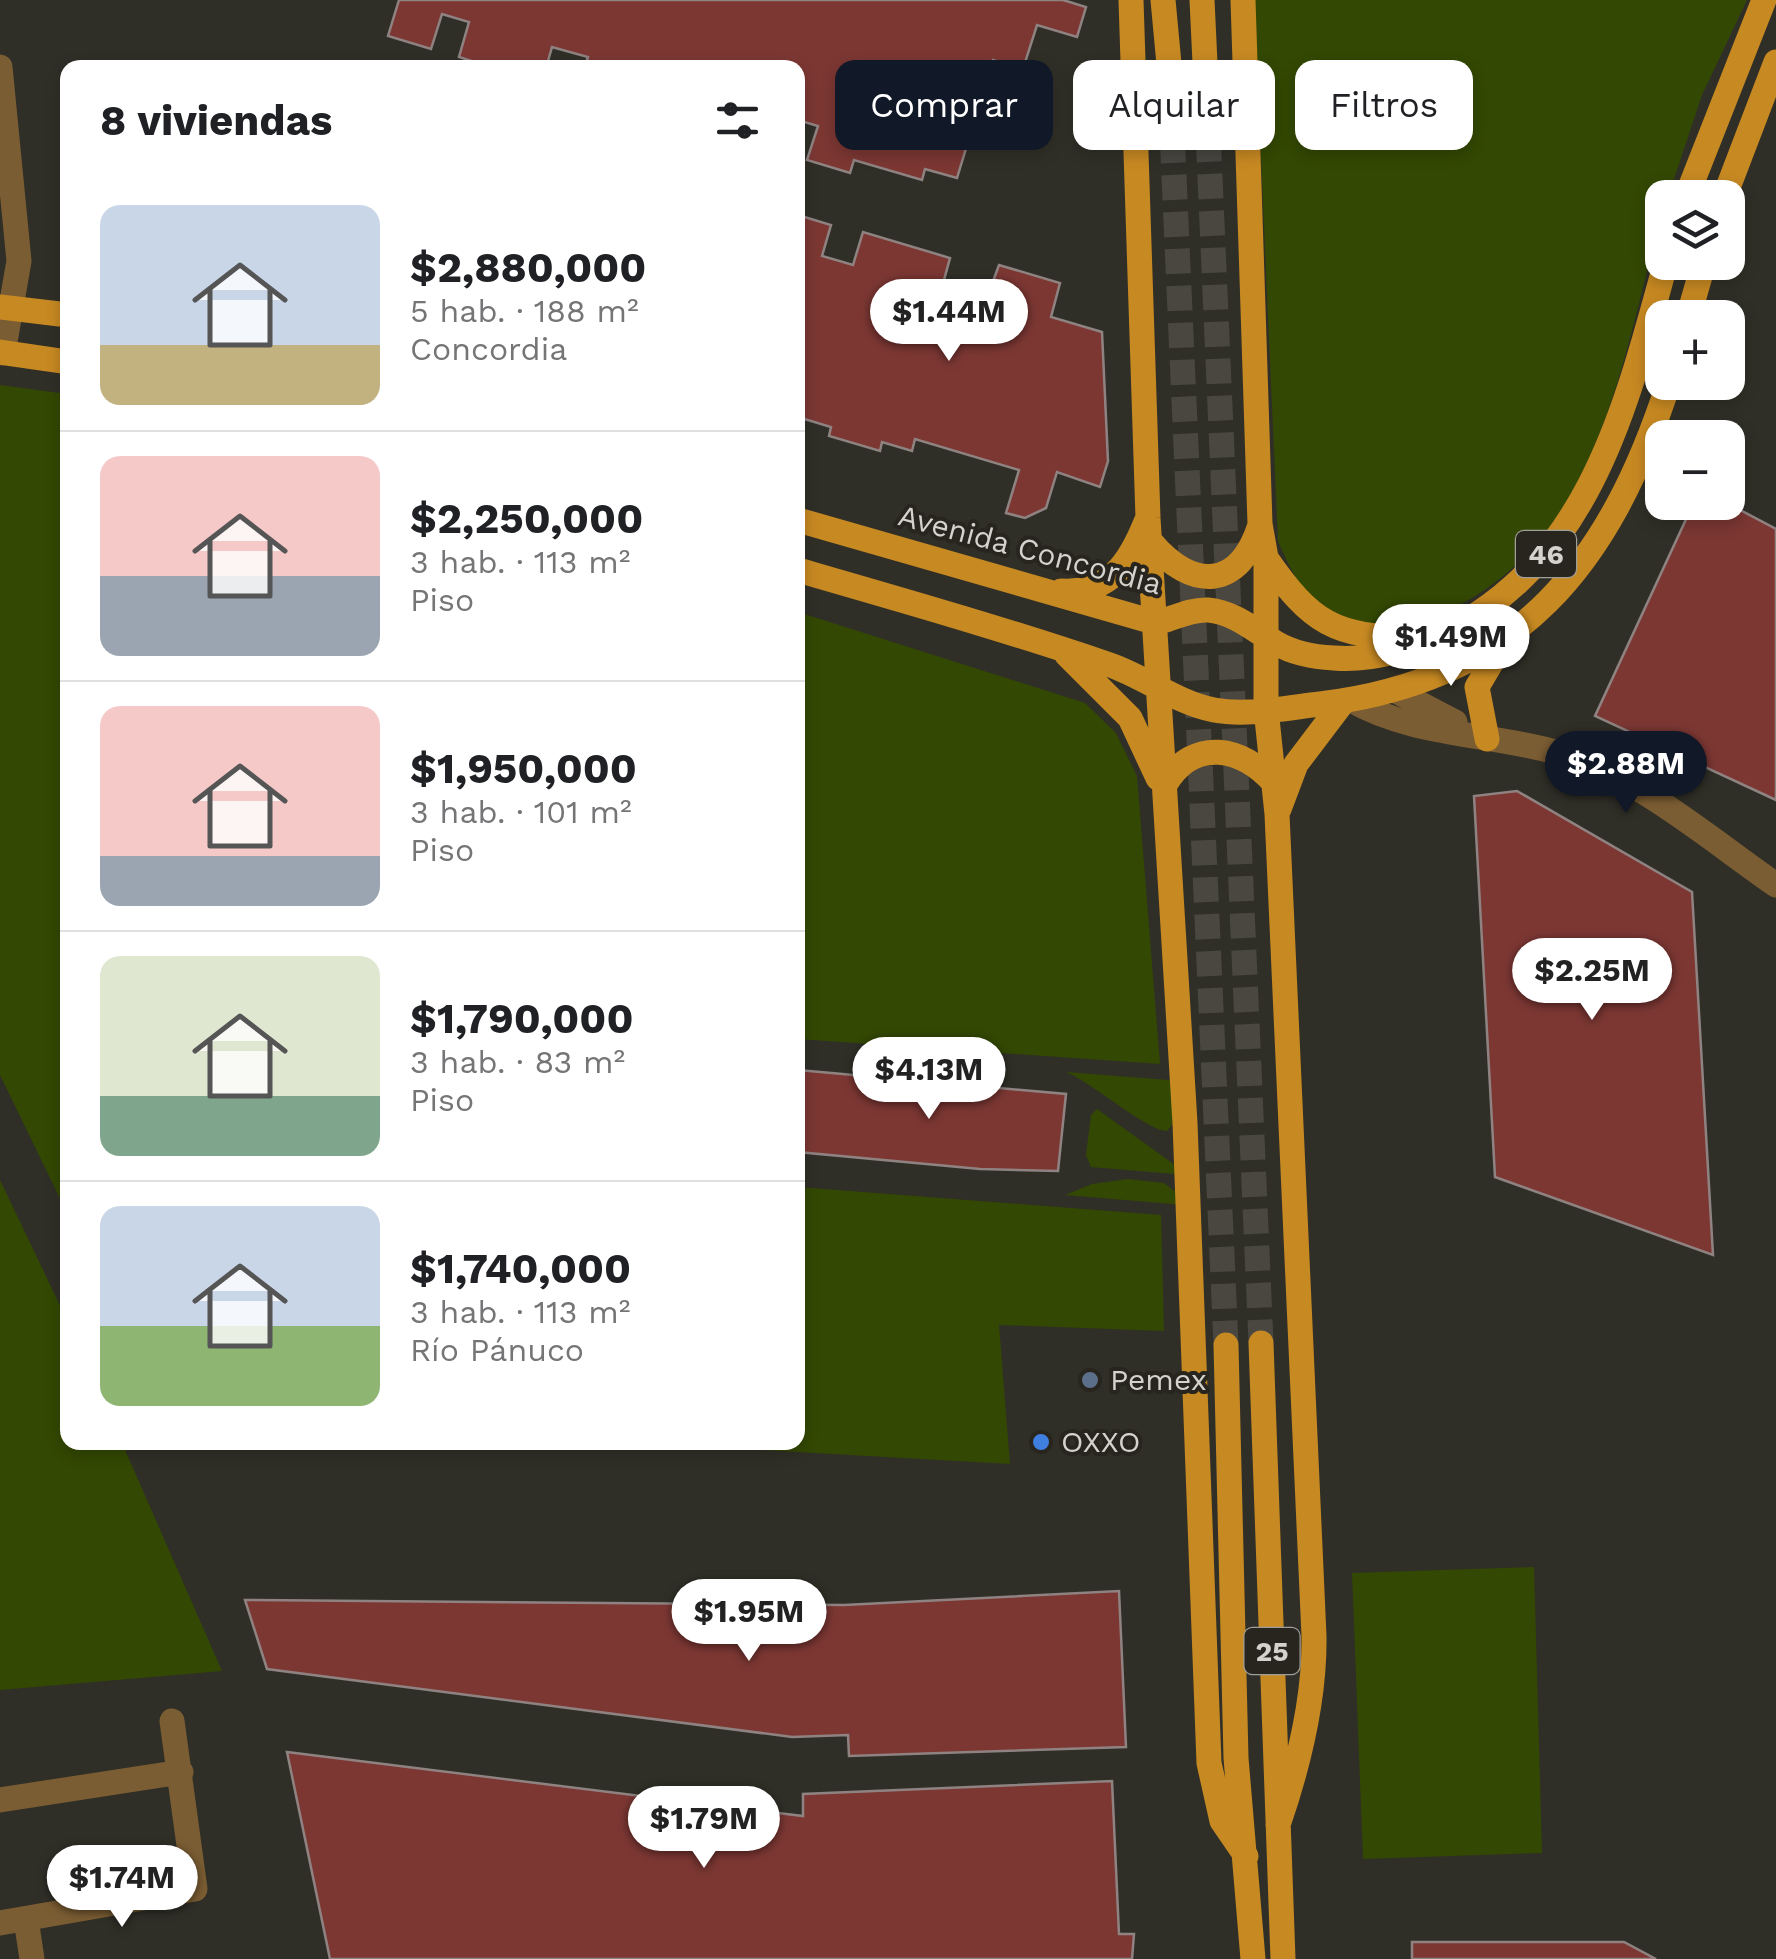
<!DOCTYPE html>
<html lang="es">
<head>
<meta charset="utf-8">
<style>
	:root { --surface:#fff; --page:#f2f2f2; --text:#202124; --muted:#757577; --line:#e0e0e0; --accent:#111827 }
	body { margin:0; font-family:"Work Sans",sans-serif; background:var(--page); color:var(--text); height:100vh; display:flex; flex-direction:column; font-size:38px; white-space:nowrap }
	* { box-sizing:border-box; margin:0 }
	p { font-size:32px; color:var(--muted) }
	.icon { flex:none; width:55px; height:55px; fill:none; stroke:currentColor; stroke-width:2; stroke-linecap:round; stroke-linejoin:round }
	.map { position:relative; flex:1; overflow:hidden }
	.details { position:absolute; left:60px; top:60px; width:745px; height:1390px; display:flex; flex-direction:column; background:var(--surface); border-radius:20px; box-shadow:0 5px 15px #0003 }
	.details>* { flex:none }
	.guide { position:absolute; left:835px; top:60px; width:790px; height:90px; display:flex; gap:20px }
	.controls { position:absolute; left:1645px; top:180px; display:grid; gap:20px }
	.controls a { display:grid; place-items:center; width:100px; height:100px; border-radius:20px; background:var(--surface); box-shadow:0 5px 15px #0003; font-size:50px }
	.price { position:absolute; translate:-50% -85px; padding:0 22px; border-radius:35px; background:#fff; color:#222; font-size:32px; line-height:65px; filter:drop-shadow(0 2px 5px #0008) }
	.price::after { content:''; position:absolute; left:50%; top:60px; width:30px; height:22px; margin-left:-15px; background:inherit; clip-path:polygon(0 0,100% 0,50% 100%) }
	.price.current { background:var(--accent); color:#fff }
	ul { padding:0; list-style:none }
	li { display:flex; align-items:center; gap:30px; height:250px; padding:0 40px }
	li+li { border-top:2px solid var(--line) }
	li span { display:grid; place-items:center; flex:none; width:280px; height:200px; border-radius:20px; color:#555 }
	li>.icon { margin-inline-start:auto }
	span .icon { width:120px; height:120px; fill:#fffc; stroke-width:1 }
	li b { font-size:42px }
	h2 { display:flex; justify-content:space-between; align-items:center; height:120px; padding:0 40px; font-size:42px }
	.chip { padding:0 35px; border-radius:20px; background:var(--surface); box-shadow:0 5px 15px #0003; font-size:35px; line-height:90px }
	.chip.current { background:var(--accent); color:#fff }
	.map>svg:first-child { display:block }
	.grass { fill:#334803 }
	.building { fill:#7c3733; stroke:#8f8382; stroke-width:2.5 }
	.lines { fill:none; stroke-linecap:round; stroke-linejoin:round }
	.major-tunnel { stroke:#494740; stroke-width:25; stroke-dasharray:25 12; stroke-linecap:butt }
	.minor { stroke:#7b5d33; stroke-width:25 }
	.major { stroke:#c78922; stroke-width:25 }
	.service-dot { fill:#5c6f8a; stroke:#27251d; stroke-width:4 }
	.shop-dot { fill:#3f7fe0; stroke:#27251d; stroke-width:4 }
	.labels { text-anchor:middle; stroke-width:8; stroke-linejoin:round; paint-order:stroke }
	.shield { fill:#27251d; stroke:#a09e98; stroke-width:2.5 }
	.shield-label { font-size:28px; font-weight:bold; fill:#d4d2cd }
	.street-label { font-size:30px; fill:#d4d2cd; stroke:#27251d }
	.poi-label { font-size:30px; fill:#d4d2cd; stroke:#27251d; text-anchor:start }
</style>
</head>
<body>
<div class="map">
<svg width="1776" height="1959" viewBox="0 0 1776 1959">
	<rect width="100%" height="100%" fill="#302f27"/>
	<!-- grass -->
	<path class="grass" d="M1254,0h493l-45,95 -34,102 -6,1v15c-38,138 -60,313 -197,389 -23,13 -50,26 -78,26 -63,0 -86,-33 -109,-87z
		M0,385l67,9v819l-67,-138z
		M798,612l287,91 31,30 21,43 23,288 -362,-25z
		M1066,1072l115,9 -7,42 -7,8c-20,0 -74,-48 -101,-59z
		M1097,1109l78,56v9l-84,-7 -5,-12 5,-40z
		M1128,1179l36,4 20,15 1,7 -120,-10 27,-11z
		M0,1180l67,140 1,122 54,1 100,228 -222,19z
		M798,1187l363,28 3,116 -165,-6 11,139 -370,-21 158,-1z
		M1534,1567l8,286 -179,6 -11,-286z"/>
	<!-- building -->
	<path class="building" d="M399,0h664l23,7 -9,30 -40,-12 -14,44 -30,-9 -36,118 -32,-9 -3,11 -68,-20 -4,13 -43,-13 11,-34 -20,-6v-52h-214l4,-11 -36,-10 -6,21h-53l-34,-11 10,-35 -27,-8 -11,35 -43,-13z
		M798,215l33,10 -9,31 31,9 10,-33 87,26 -9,33 17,5 27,7 14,-38 61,18 -9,34 51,15 6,129 -8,26 -43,-15 -11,36 -21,10 -19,-5 13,-43 -104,-31 -3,12 -30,-9 -2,9 -51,-15 2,-9 -33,-10z
		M1694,502h31l51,27v271l-181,-84z
		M1517,791l175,101 21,363 -218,-78 -21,-381z
		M798,1070l268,24 -8,77 -78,-2 -182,-17z
		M1119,1591l7,156 -277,9 -1,-21 -56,2 -525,-68 -22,-69 599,5z
		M287,1752l516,64v-22l309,-13 7,153h15l-2,25h-802z
		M1412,1942h212l32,17h-244z"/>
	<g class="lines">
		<!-- major-tunnel -->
		<path class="major-tunnel" d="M1205,63l56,1280
			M1169,64l57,1281"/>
		<!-- minor -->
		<path class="minor" d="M0,67l19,194 -16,92
			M1394,690l61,32
			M1351,700c62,36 140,33 208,53 80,24 149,85 217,132
			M0,1800l181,-28
			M26,1919l6,40
			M0,1923l195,-34 -23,-168"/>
		<!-- major -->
		<path class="major" d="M1131,0l17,518 37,605 24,640 13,58 24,35
			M1163,0l6,64
			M1202,0l3,63
			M1243,0l17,524 6,34v151l11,105 37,822c1,64 -15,128 -36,189
			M1686,198l78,-198
			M1724,198l52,-136
			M0,307l68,8
			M1688,318l16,-56
			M0,352l68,10
			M798,520l359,103c17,-5 34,-14 51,-13 26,2 47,21 68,33 17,10 38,14 58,15 39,3 75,-8 110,-25 146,-72 182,-226 222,-371
			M1151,542c41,49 88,48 109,-17
			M1266,558c45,65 69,80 148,79
			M798,570c104,30 209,60 312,95 35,12 67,38 104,45 33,6 72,-2 106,-6 199,-24 290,-140 349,-322
			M1061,591c49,3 69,-29 85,-69
			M1067,655l63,63 28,60
			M1487,739l-10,-52 26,-44
			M1166,783c28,-46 77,-36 108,0
			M1279,809l17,-45 47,-62
			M1261,1343l22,616
			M1226,1345l10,413 17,201"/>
	</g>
	<!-- markers -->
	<circle class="service-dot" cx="1090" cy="1380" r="10"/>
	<circle class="shop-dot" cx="1041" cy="1442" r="10"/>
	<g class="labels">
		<!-- shield labels -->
		<g class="shield">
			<rect x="1516" y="531" width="60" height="46" rx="8"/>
			<rect x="1244.5" y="1628" width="55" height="46" rx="8"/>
		</g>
		<g class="shield-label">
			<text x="1546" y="564">46</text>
			<text x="1272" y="1661">25</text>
		</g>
		<!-- street labels -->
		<g class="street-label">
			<text transform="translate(1030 550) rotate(15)" y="10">Avenida Concordia</text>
		</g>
		<!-- poi labels -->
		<g class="poi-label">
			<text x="1110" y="1390">Pemex</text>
			<text x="1061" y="1452">OXXO</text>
		</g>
	</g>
</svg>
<div class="controls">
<a><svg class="icon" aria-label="layers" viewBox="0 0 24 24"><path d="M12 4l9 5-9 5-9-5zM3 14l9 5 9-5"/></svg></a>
<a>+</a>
<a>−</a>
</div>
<b class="price" style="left:949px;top:364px">$1.44M</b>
<b class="price" style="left:1451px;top:689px">$1.49M</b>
<b class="price current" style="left:1626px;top:816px">$2.88M</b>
<b class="price" style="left:1592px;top:1023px">$2.25M</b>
<b class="price" style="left:929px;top:1122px">$4.13M</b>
<b class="price" style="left:749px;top:1664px">$1.95M</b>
<b class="price" style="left:704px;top:1871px">$1.79M</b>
<b class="price" style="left:122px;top:1930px">$1.74M</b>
<div class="guide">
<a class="chip current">Comprar</a>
<a class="chip">Alquilar</a>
<a class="chip">Filtros</a>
</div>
<section class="details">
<h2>8 viviendas<svg class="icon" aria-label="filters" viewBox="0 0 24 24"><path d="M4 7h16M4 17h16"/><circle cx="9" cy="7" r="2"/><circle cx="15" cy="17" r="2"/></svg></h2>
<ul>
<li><span style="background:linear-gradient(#c9d6e8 70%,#c2b280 0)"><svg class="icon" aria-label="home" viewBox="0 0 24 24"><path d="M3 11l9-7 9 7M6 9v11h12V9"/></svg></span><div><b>$2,880,000</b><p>5 hab. · 188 m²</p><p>Concordia</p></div></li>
<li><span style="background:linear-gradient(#f6c9c9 60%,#9aa5b1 0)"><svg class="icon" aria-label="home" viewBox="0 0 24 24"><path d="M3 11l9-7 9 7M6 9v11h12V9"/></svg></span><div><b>$2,250,000</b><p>3 hab. · 113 m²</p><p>Piso</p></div></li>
<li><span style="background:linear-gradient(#f6c9c9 75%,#9aa5b1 0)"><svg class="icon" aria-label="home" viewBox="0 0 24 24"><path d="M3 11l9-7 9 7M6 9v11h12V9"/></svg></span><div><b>$1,950,000</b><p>3 hab. · 101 m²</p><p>Piso</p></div></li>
<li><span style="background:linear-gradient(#dfe7d0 70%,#7fa58c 0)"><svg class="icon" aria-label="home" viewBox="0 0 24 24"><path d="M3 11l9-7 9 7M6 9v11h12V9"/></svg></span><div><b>$1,790,000</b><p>3 hab. · 83 m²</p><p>Piso</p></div></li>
<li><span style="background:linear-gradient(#c9d6e8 60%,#8fb573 0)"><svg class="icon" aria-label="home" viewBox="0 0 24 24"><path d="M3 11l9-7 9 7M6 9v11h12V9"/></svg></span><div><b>$1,740,000</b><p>3 hab. · 113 m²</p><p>Río Pánuco</p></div></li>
</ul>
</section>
</div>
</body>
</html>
